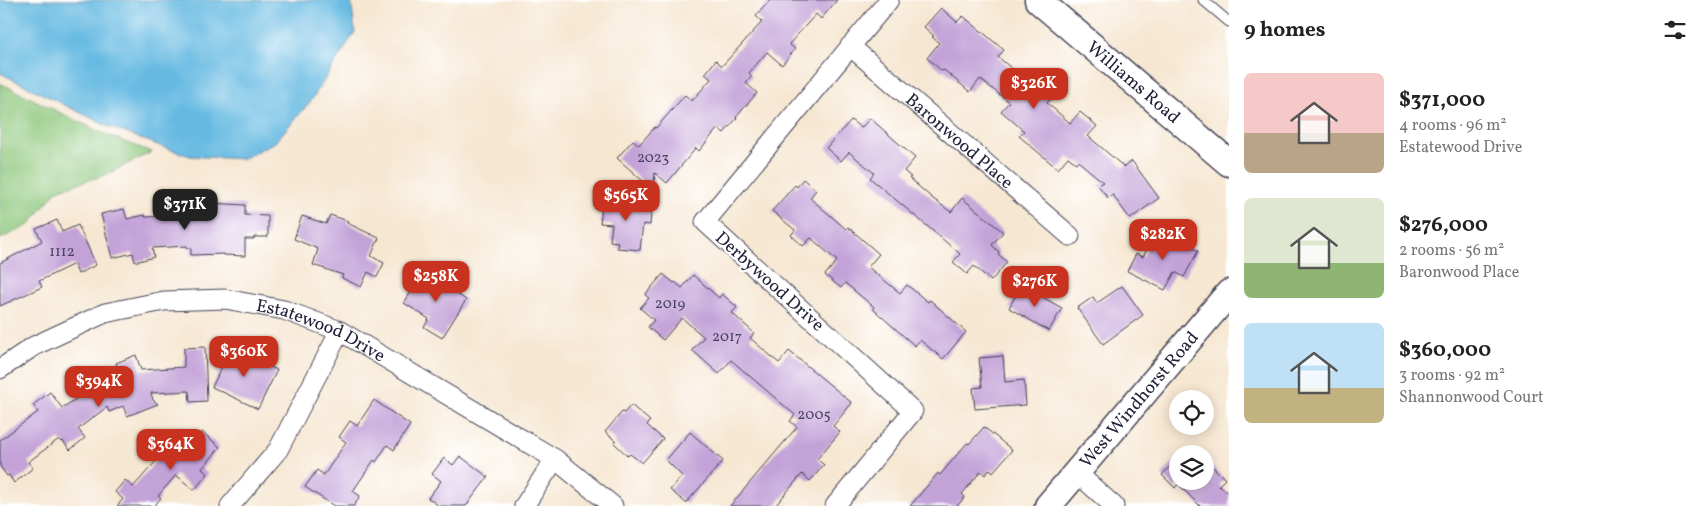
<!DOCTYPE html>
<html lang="en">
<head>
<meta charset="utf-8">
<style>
	:root { --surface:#fff; --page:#f6f6f6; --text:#222; --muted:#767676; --accent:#c8321e }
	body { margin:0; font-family:Vollkorn,serif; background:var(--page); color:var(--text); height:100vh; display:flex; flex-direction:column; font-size:19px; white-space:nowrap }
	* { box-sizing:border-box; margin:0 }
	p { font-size:16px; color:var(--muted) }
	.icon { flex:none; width:28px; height:28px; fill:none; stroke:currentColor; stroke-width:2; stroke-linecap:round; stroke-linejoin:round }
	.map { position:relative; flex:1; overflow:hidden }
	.side { display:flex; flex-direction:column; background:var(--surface); width:475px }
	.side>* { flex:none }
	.tools { position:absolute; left:1169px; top:390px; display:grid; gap:10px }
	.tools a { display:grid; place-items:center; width:45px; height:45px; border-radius:50%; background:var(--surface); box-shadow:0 2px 12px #0003; font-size:25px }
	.price { position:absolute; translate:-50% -42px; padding:0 11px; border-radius:10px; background:var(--accent); color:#fff; font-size:16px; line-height:32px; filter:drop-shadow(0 1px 2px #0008) }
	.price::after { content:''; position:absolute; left:50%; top:30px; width:15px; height:11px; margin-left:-8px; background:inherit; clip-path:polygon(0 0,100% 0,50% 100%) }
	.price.current { background:#222; color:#fff }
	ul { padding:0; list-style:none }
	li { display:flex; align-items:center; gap:15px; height:125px; padding:0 15px }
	li span { display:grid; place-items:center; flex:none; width:140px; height:100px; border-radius:8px; color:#555 }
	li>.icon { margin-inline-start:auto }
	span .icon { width:60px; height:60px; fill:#fffc; stroke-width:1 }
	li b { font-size:21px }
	h2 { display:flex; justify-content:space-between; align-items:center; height:60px; padding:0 15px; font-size:21px }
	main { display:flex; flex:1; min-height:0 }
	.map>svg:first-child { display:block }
	.green { fill:#8dc77b; stroke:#58745b }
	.water { fill:#66bae2; stroke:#446e8e }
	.building { fill:#c3a2d8 }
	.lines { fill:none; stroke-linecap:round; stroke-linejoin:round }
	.lane-casing { stroke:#424052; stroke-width:11 }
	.street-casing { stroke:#424052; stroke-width:21 }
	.secondary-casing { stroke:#424052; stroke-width:29 }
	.lane { stroke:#fff; stroke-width:9 }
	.street { stroke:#fff; stroke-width:19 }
	.secondary { stroke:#fff; stroke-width:26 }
	.labels { text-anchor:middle; stroke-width:4.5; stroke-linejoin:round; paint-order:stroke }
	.number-label { font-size:15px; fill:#4a4262 }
	.street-label { font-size:18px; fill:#22223b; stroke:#fff }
</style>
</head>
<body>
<main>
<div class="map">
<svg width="1229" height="506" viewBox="0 0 1229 506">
	<rect width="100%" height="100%" fill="#fff"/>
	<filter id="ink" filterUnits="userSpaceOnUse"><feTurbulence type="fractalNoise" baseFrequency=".02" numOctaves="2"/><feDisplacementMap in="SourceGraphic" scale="10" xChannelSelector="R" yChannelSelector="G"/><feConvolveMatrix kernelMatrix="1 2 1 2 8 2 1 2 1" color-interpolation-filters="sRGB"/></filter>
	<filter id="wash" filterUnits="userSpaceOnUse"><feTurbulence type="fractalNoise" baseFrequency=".0096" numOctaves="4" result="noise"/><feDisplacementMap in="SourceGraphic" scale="20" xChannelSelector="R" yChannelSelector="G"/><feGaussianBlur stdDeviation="1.12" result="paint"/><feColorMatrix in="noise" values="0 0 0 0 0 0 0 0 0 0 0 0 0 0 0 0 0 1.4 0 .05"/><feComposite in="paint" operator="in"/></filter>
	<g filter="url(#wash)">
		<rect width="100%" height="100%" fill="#f6e7d2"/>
		<!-- green -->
		<path class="green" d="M0,83l104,51 48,18 -47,23 -48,15 -28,35 -29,14z"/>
		<!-- water -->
		<path class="water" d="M0,0h351l4,32 -44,69 -36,41 -33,17 -52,-3 -27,-9 -56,-21 -107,-53z"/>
		<g id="blocks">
			<!-- building -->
			<path class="building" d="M770,0h67l-16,19 -5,-5 -27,30 6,5 -13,16 -15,-13 -18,21 3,3 -6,7 11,10 -21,24 1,1 -13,15 -6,-5 -19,23 -3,-3 -29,35 -12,-10 -2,17 -36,-32 16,-18 6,5 16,-18 1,1 29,-33 7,6 19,-22 -6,-5 11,-14 6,6 40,-44 -6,-6z
				M941,8l16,14 6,-6 41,34 -6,7 37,31 5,-5 14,12 -7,8 23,20 10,-11 17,14 -9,10 36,31 8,-6 27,37 -29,21 -17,-24 -5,3 -10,-13 5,-3 -25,-21 -2,2 -8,-6 -10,12 -39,-33 5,-5 -23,-20 8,-9 -29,-23 -10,13 -26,-22 -2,1 -15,-13 12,-15 -7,-6 2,-1 -10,-9z
				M870,118l45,40 -11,13 7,6 -2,1 23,20 19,14 11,-14 41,34 -11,13 7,7 -1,2 9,8 -16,19 -17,-15 -7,8 -14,-12 7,-8 -1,-1 -89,-75 4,-5 -25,-21 -8,9 -15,-13 25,-28 10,8z
				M803,179l13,11 -6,8 36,31 2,-2 31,27 -11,13 32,26 7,-8 21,17 2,-2 36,32 -23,27 -23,-19 -5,6 -42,-37 1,-2 -29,-24 -4,5 -16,-13 12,-14 -26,-23 -8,8 -12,-11 4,-5 -23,-19 23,-26 2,2z
				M603,199l49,5 -2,21 -7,-1 -3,26 -23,-2 1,-6 -8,-1 2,-17 -12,-1z
				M210,203l35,2v10l23,1v21h-14v2h-9v17l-21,-1v-1l-33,1v-7h-4v-2l-35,2 2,9 -19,5 -2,-9 -21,5 -11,-44 23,-5 3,10 18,-4v2l44,-2v-11z
				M330,215l18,6 -1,2 32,15 -8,18 13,7 -7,14 -9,-5 -7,15 -19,-9 1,-3 -30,-10 5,-16 -24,-10 8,-23 24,8z
				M57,220l5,12 16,-7 18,40 -18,9 -4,-10 -35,17 3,6 -42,19v-43l42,-22 -6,-12z
				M1157,230l41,21 -14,26 -9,-5 -10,18 -38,-19 9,-17 7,3z
				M436,274l14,8 -3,5 19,13 -24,38 -18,-11 5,-8 -25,-16 17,-27 9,5z
				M663,274l11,9 1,-1 7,6 11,-13 26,23 3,-4 15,13 -5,6 22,20 -4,5 29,25 10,-12 63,52 -19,23 7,6 -23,27 7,6 -14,16 -8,-7 -27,32h-45l67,-79 -7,-6 5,-6 -64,-55 -12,14 -27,-24 12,-13 -22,-19 -19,22 -15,-13 6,-7 -14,-12 9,-10 -4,-3z
				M1021,285l41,23 -13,23 -40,-23z
				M1122,286l21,29 -40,29 -26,-36 16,-11 4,6z
				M205,347l2,54 -17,1 -1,-11 -38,2 2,7 5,4 -31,12 -4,-10 -14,6 -2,-5 -29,22 7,9 -15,12 -7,-9 -1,1 -3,-3 -31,23 5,6 -19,15 -5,-8 -2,1 -7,-10v-26l38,-28 -5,-7 17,-13 12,16 17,-11 34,-13 -1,-3 9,-4 -5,-14 20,-8 5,15 43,-3v-19z
				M231,348l46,22 -19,39 -46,-22z
				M1003,356l2,26 19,-2 2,25 -51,4 -2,-21 9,-1 -3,-29z
				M374,400l36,25 -16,25 -7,-5 -11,17 -2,-2 -21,31 7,5 -6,10h-20l-29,-19 12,-17 7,5 22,-33 -7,-5 11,-16 7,5z
				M631,405l19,16 -3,4 16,14 -21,24 -12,-9 -2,2 -14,-13 2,-2 -11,-9 17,-20 2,1z
				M984,427l28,23 -19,22 -3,-3 -5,6 -4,-4 -19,23 3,3 -8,9h-47l28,-33 2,2 27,-32 2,1z
				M192,432l6,4 4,-4 18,15 -18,22 6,5 -14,16 -18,-15 -18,21 3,2 -7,8h-37l6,-7 -8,-7 10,-12 8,7 25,-28 -3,-2 16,-18 9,8z
				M690,432l33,29 -37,42 -16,-13 12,-14 -16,-16z
				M460,456l28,21 -22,29h-27l-11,-8 13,-17 -9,-7 12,-16 9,7z
				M1178,458v23h27v-22l20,20 -6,6 10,9v12h-29l-22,-22 -3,4 -13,-13z"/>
		</g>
	</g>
	<g filter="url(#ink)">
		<use href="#blocks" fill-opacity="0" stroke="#424052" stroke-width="1"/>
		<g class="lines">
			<!-- lane casing -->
			<g class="lane-casing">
				<path id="lane" d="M1203,0l26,22"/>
			</g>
			<!-- street casing -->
			<g class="street-casing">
				<g id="street">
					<path id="s1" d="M850,46l220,190"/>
					<path id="s2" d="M0,369l34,-23 71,-33 59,-12 61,-2 59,11 56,21 215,128 58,47"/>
					<path d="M1077,473l37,33"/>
					<path d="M230,506l48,-56 62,-119"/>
					<path d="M524,506l31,-47"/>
					<path d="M835,506l78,-95 -208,-189 184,-222"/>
				</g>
			</g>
			<!-- secondary casing -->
			<g class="secondary-casing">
				<g id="secondary">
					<path id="s3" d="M1038,0l191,163"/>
					<path id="s4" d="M1048,506l181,-213"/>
				</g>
			</g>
			<!-- lane -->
			<use href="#lane" class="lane"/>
			<!-- street -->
			<use href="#street" class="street"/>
			<!-- secondary -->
			<use href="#secondary" class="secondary"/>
		</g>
	</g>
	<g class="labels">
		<!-- number labels -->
		<g class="number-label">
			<text x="653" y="162">2023</text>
			<text x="62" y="256">1112</text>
			<text x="670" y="308">2019</text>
			<text x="727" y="341">2017</text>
			<text x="814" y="419">2005</text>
		</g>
		<!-- street labels -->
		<g class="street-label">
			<text dy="6" stroke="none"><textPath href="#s3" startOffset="126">Williams Road</textPath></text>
			<text dy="6" stroke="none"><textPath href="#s1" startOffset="145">Baronwood Place</textPath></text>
			<text transform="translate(770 281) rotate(42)" y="6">Derbywood Drive</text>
			<text dy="6" stroke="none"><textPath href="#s2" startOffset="342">Estatewood Drive</textPath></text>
			<text dy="6" stroke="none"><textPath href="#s4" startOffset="140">West Windhorst Road</textPath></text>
		</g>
	</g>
</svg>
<div class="tools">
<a><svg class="icon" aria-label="locate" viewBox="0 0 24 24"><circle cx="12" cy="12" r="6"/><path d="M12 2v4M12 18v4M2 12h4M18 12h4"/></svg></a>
<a><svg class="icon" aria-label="layers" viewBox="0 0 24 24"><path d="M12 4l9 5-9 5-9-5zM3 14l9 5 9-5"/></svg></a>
</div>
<b class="price" style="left:1034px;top:110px">$326K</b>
<b class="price" style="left:626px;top:222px">$565K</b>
<b class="price current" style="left:185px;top:231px">$371K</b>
<b class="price" style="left:1163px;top:261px">$282K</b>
<b class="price" style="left:436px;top:303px">$258K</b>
<b class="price" style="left:1035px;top:308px">$276K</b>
<b class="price" style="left:244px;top:378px">$360K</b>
<b class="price" style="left:99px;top:408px">$394K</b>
<b class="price" style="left:171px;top:471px">$364K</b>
</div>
<section class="side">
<h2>9 homes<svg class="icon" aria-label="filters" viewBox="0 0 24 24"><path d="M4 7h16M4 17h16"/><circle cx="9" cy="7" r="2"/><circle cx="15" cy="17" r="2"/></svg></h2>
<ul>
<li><span style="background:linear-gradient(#f6c9c9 60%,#b9a48a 0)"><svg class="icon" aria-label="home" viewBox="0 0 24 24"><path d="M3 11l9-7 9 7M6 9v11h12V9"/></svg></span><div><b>$371,000</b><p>4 rooms · 96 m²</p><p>Estatewood Drive</p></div></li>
<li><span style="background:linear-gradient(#dfe7d0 65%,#8fb573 0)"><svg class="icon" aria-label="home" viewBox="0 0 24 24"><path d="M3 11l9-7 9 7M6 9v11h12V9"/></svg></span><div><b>$276,000</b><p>2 rooms · 56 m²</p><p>Baronwood Place</p></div></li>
<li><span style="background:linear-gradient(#bfe0f5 65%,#c2b280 0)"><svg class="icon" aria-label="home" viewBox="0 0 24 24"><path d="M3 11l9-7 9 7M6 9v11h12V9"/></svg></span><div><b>$360,000</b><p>3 rooms · 92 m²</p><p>Shannonwood Court</p></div></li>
</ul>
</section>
</main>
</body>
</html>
